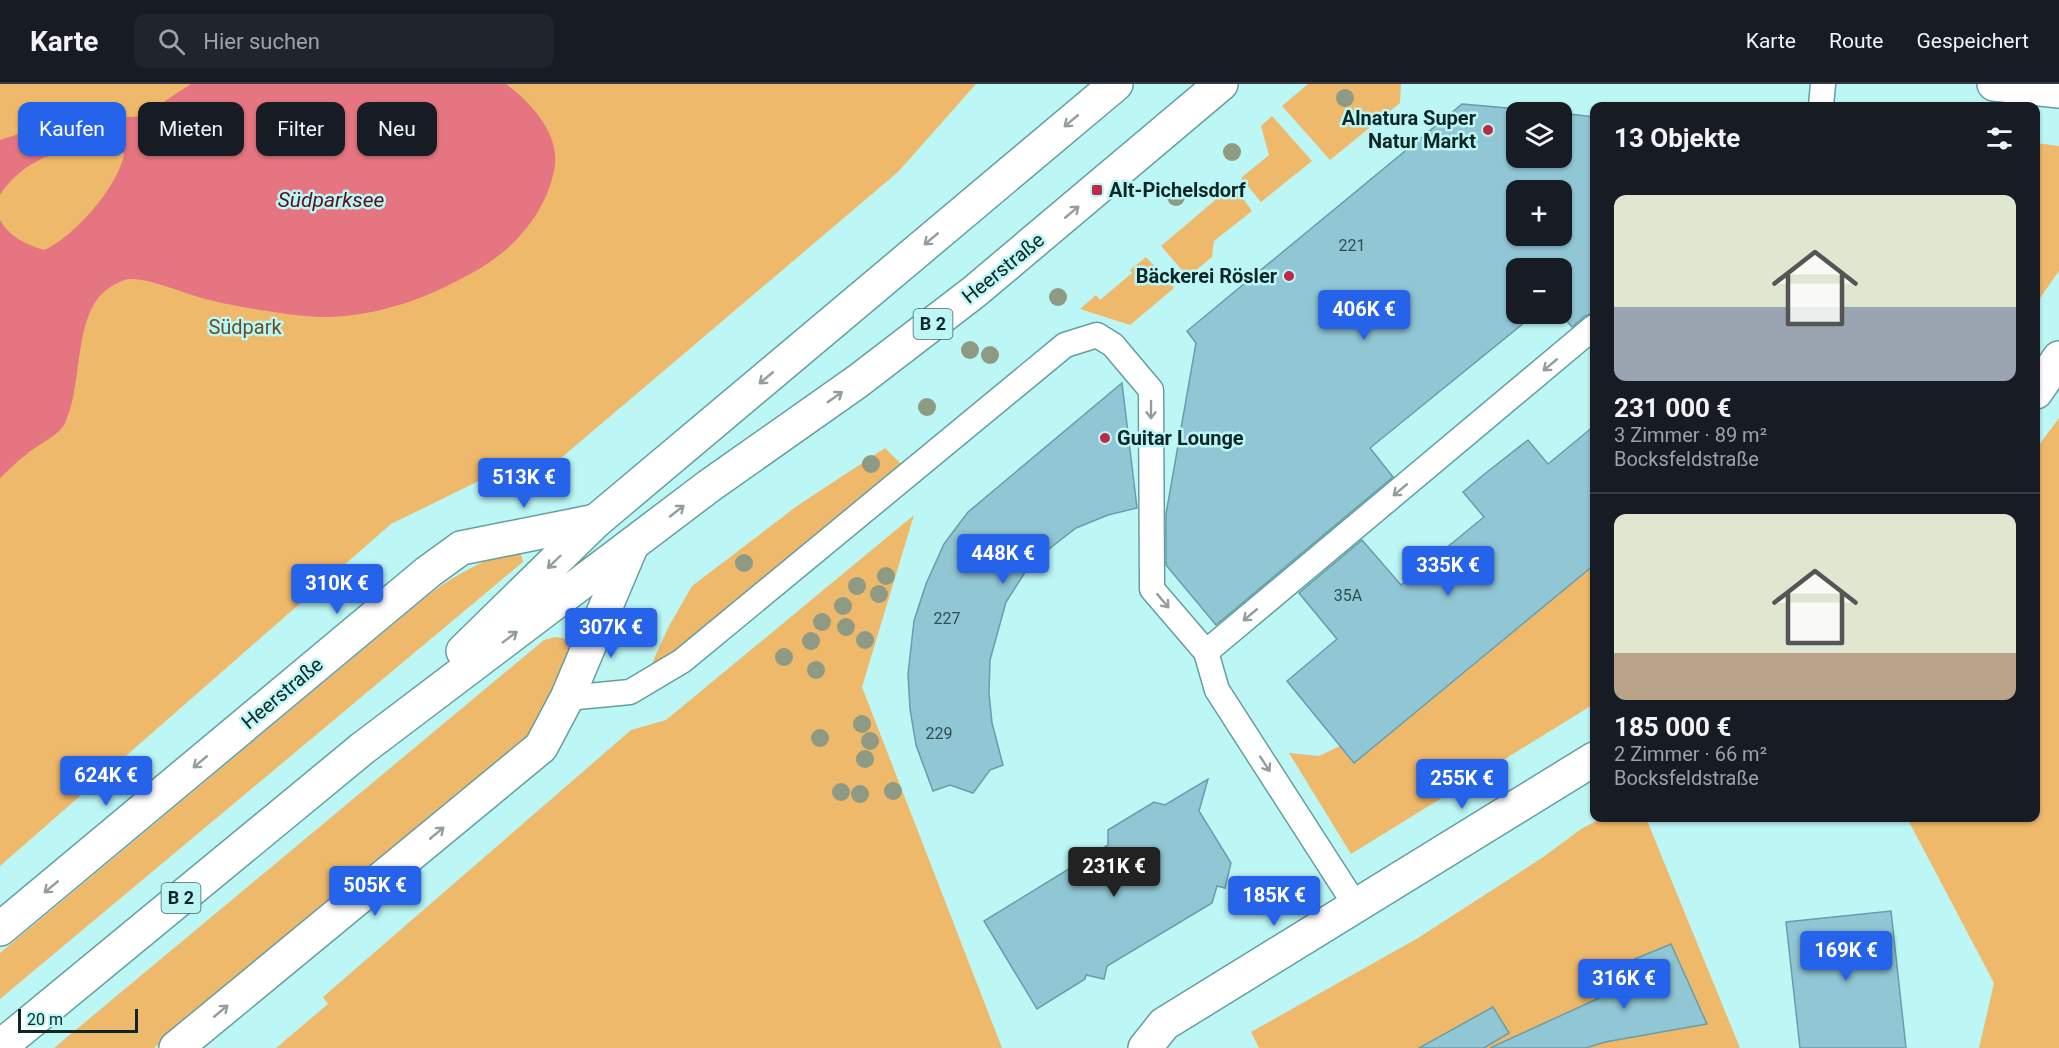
<!DOCTYPE html>
<html lang="de">
<head>
<meta charset="utf-8">
<style>
	:root { --surface:#171b24; --page:#20242c; --text:#f1f3f6; --muted:#9ea1a6; --line:#363941; --accent:#2563eb }
	body { margin:0; font-family:Roboto,sans-serif; background:var(--page); color:var(--text); height:100vh; display:flex; flex-direction:column; font-size:22px; white-space:nowrap }
	* { box-sizing:border-box; margin:0 }
	p { font-size:20px; color:var(--muted) }
	.icon { flex:none; width:33px; height:33px; fill:none; stroke:currentColor; stroke-width:2; stroke-linecap:round; stroke-linejoin:round }
	.map { position:relative; flex:1; overflow:hidden }
	.sheet { position:absolute; left:1590px; top:18px; width:450px; height:720px; display:flex; flex-direction:column; background:var(--surface); border-radius:12px; box-shadow:0 2px 4px #0004 }
	.sheet>* { flex:none }
	.hud { position:absolute; left:18px; top:18px; width:570px; height:54px; display:flex; gap:12px }
	.fabs { position:absolute; left:1506px; top:18px; display:grid; gap:12px }
	.fabs a { display:grid; place-items:center; width:66px; height:66px; border-radius:12px; background:var(--surface); box-shadow:0 2px 4px #0004; font-size:30px }
	.scale { position:absolute; left:18px; bottom:15px; width:120px; box-sizing:border-box; padding-left:6px; border:3px solid #0e2626; border-top:0; font-size:16px; line-height:21px; white-space:nowrap; color:#0e2626; -webkit-text-stroke:4px #bcf7f6; paint-order:stroke }
	.price { position:absolute; translate:-50% -51px; padding:0 14px; border-radius:6px; background:var(--accent); color:#fff; font-size:20px; line-height:39px; filter:drop-shadow(0 2px 3px #0008) }
	.price::after { content:''; position:absolute; left:50%; top:36px; width:18px; height:14px; margin-left:-9px; background:inherit; clip-path:polygon(0 0,100% 0,50% 100%) }
	.price.current { background:#222; color:#fff }
	ul { padding:0; list-style:none }
	li { display:grid; align-content:center; gap:12px; height:318px; padding:0 24px }
	li+li { border-top:2px solid var(--line) }
	li span { display:grid; place-items:center; height:186px; border-radius:12px; color:#555 }
	li>.icon { margin-inline-start:auto }
	span .icon { width:108px; height:108px; fill:#fffc; stroke-width:1 }
	li b { font-size:26px }
	h2 { display:flex; justify-content:space-between; align-items:center; height:72px; padding:0 24px; font-size:26px }
	.pill { padding:0 21px; border-radius:12px; background:var(--surface); box-shadow:0 2px 4px #0004; font-size:21px; line-height:54px }
	.pill.current { background:var(--accent); color:#fff }
	header { display:flex; align-items:center; gap:36px; box-sizing:border-box; height:84px; padding:0 30px; background:var(--surface); border-bottom:2px solid var(--line) }
	header strong { font-size:28px }
	nav { display:flex; gap:33px; margin-inline-start:auto; font-size:21px }
	.search { width:420px; height:54px; background:var(--page); display:flex; align-items:center; gap:15px; box-sizing:border-box; padding:0 21px; border-radius:12px; color:var(--muted); font-size:22px }
	.map>svg:first-child { display:block }
	.green { fill:#efb96b }
	.water { fill:#e57681 }
	.building { fill:#91c7d5; stroke:#689daa; stroke-width:1.5; fill-rule:evenodd }
	.lines { fill:none; stroke-linecap:round; stroke-linejoin:round }
	.service-casing { stroke:#669e9e; stroke-width:27 }
	.minor-casing { stroke:#669e9e; stroke-width:36 }
	.primary-casing { stroke:#669e9e; stroke-width:36 }
	.service { stroke:#fff; stroke-width:24 }
	.minor { stroke:#fff; stroke-width:33 }
	.primary { stroke:#fff; stroke-width:33 }
	.tree { fill:#8e9a83 }
	.oneway { stroke:#939d9d }
	.poi-dot { fill:#bb2b48; stroke:#bcf7f6; stroke-width:2 }
	.labels { text-anchor:middle; stroke-width:5; stroke-linejoin:round; paint-order:stroke }
	.number-label { font-size:16px; fill:#2f4e52 }
	.shield { fill:#bcf7f6; stroke:#426564; stroke-width:1.5 }
	.shield-label { font-size:18px; font-weight:bold; fill:#0e2626 }
	.poi-label { font-size:20px; font-weight:bold; fill:#0e2626; stroke:#bcf7f6; text-anchor:end }
	.street-label { font-size:20px; fill:#0e2626; stroke:#bcf7f6 }
	.park-label { font-size:20px; fill:#694d25; stroke:#bcf7f6 }
	.water-label { font-size:21px; font-style:italic; fill:#57121e; stroke:#bcf7f6 }
</style>
</head>
<body>
<header>
<strong>Karte</strong>
<div class="search"><svg class="icon" aria-label="search" viewBox="0 0 24 24"><circle cx="10" cy="10" r="6"/><path d="M15 15l6 6"/></svg>Hier suchen</div>
<nav><a>Karte</a><a>Route</a><a>Gespeichert</a></nav>
</header>
<div class="map">
<svg width="2059" height="964" viewBox="0 0 2059 964">
	<rect width="100%" height="100%" fill="#bcf7f6"/>
	<!-- green -->
	<path class="green" d="M0,0h976l-78,88 -357,303 -46,-2 -104,51 -391,342z
		M1308,0h93l-1,19 -70,57 -48,-54z
		M1272,32l40,45 -51,41 -20,-24 28,-23 -8,-29z
		M2036,59l23,3v125l-23,33z
		M1233,101l19,26 -38,30 -2,16 -24,20 -27,-31z
		M1146,173l28,31 -44,37 -50,-16 16,-14 4,5 32,-27 -2,-3z
		M2059,334v630h-80l15,-65 -87,-165h129v-369z
		M885,364l18,18 -256,208 22,-48 23,-40 105,-80z
		M914,431l-52,172 140,361h-726l52,-44 -5,-7 308,-267 35,-10z
		M508,468l13,2 2,8 -523,437v-46l426,-356c26,-20 51,-34 82,-45z
		M1594,481v139l-243,150 -62,-101 30,3 21,-10 14,16z
		M555,553l8,1 7,6 1,9 -39,81 -378,314h-100l490,-408z
		M1602,734h44l94,230h-481l-8,-16 167,-94 124,-80 39,-29z"/>
	<!-- water -->
	<path class="water" d="M191,0h315c26,19 56,52 48,87 -10,46 -42,80 -82,102 -45,25 -91,42 -142,44 -29,1 -92,-10 -121,-17 -21,-5 -59,-22 -79,-21 -6,0 -17,6 -21,9 -37,25 -25,96 -44,135 -5,12 -28,22 -38,31 -10,7 -18,16 -27,24v-258c10,17 25,24 44,30 30,-13 74,-63 80,-96l-4,-7c-12,-3 -20,0 -32,1 -35,1 -69,17 -88,47v-55l62,-20 88,-4 15,-15z"/>
	<!-- building -->
	<path class="building" d="M1462,20l91,8h-37v46h46v-45l32,4v196l-9,3 -13,11 -12,-13 2,-46h-46v46h19l-165,134 23,29 -177,148 -50,-60v-51l30,-171 -9,-12zM1516,106h46v46h-46z
		M1122,299l15,125 -29,7 -32,13 -45,35 -25,39 -16,58 -1,33 3,30 11,42 -13,5 -17,23 -23,-8 -17,6 -17,-46 -6,-36 -2,-35 6,-53 12,-37 18,-40 24,-32z
		M1594,342v139l-240,198 -67,-82 50,-42 -38,-46 63,-53 39,45 83,-68 -21,-25 24,-20 41,-32 20,24z
		M1208,695l-9,32 32,52 -6,25 -8,-2 -5,17 -105,63 -3,13 -18,-4 -1,4 -48,30 -53,-88 124,-76v-15l46,-28 11,3z
		M1891,827l15,137h-106l-14,-126z
		M1671,860l36,80 -102,18 -19,6h-96l142,-65 11,-7 -8,-17z
		M1493,923l16,26 -25,15h-65z"/>
	<g class="lines">
		<!-- service casing -->
		<g class="service-casing">
			<path id="service" d="M1821,22l2,-22
				M1206,568l388,-325
				M567,614l63,-6 52,-31 383,-316 32,-10 16,10 38,45 1,199 54,63 11,38 139,216"/>
		</g>
		<!-- minor casing -->
		<g class="minor-casing">
			<path id="minor" d="M1994,0l65,7
				M2036,308l23,-34
				M0,845l428,-357 33,-24 135,-27
				M176,964l365,-301 26,-49 64,-151
				M1145,964l19,-24 430,-265"/>
		</g>
		<!-- primary casing -->
		<g class="primary-casing">
			<path id="primary" d="M463,567l133,-130 520,-437
				M0,963l363,-299 346,-262 149,-105 116,-89 247,-208"/>
		</g>
		<!-- service -->
		<use href="#service" class="service"/>
		<!-- minor -->
		<use href="#minor" class="minor"/>
		<!-- primary -->
		<use href="#primary" class="primary"/>
	</g>
	<!-- trees -->
	<g class="tree">
		<circle cx="1345" cy="14" r="9"/>
		<circle cx="1232" cy="68" r="9"/>
		<circle cx="1176" cy="113" r="9"/>
		<circle cx="1058" cy="213" r="9"/>
		<circle cx="970" cy="266" r="9"/>
		<circle cx="990" cy="271" r="9"/>
		<circle cx="927" cy="323" r="9"/>
		<circle cx="871" cy="380" r="9"/>
		<circle cx="744" cy="479" r="9"/>
		<circle cx="886" cy="492" r="9"/>
		<circle cx="857" cy="502" r="9"/>
		<circle cx="879" cy="510" r="9"/>
		<circle cx="843" cy="522" r="9"/>
		<circle cx="822" cy="538" r="9"/>
		<circle cx="846" cy="543" r="9"/>
		<circle cx="865" cy="556" r="9"/>
		<circle cx="811" cy="557" r="9"/>
		<circle cx="784" cy="573" r="9"/>
		<circle cx="816" cy="586" r="9"/>
		<circle cx="862" cy="640" r="9"/>
		<circle cx="820" cy="654" r="9"/>
		<circle cx="870" cy="657" r="9"/>
		<circle cx="865" cy="675" r="9"/>
		<circle cx="893" cy="707" r="9"/>
		<circle cx="841" cy="708" r="9"/>
		<circle cx="860" cy="710" r="9"/>
	</g>
	<!-- one-way arrows -->
	<defs><path id="oneway-shaft" d="M-6 0H5M1.5-3L5.5 0L1.5 3" fill="none" stroke-width="1.6" stroke-linecap="round" stroke-linejoin="round" transform="scale(1.5)"/></defs>
	<g class="oneway">
		<use href="#oneway-shaft" transform="translate(1071 37) rotate(140)"/>
		<use href="#oneway-shaft" transform="translate(1072 128) rotate(-40)"/>
		<use href="#oneway-shaft" transform="translate(931 155) rotate(140)"/>
		<use href="#oneway-shaft" transform="translate(1550 281) rotate(140)"/>
		<use href="#oneway-shaft" transform="translate(766 294) rotate(140)"/>
		<use href="#oneway-shaft" transform="translate(835 313) rotate(-35)"/>
		<use href="#oneway-shaft" transform="translate(1151 326) rotate(90)"/>
		<use href="#oneway-shaft" transform="translate(1400 406) rotate(140)"/>
		<use href="#oneway-shaft" transform="translate(677 427) rotate(-38)"/>
		<use href="#oneway-shaft" transform="translate(554 478) rotate(136)"/>
		<use href="#oneway-shaft" transform="translate(1163 517) rotate(50)"/>
		<use href="#oneway-shaft" transform="translate(1250 531) rotate(140)"/>
		<use href="#oneway-shaft" transform="translate(510 553) rotate(-37)"/>
		<use href="#oneway-shaft" transform="translate(200 678) rotate(140)"/>
		<use href="#oneway-shaft" transform="translate(1265 680) rotate(57)"/>
		<use href="#oneway-shaft" transform="translate(437 749) rotate(-40)"/>
		<use href="#oneway-shaft" transform="translate(51 803) rotate(140)"/>
		<use href="#oneway-shaft" transform="translate(221 927) rotate(-40)"/>
	</g>
	<!-- markers -->
	<g class="poi-dot">
		<circle cx="1488" cy="46" r="6"/>
		<rect x="1091" y="100" width="12" height="12" rx="3"/>
		<circle cx="1289" cy="192" r="6"/>
		<circle cx="1105" cy="354" r="6"/>
	</g>
	<g class="labels">
		<!-- number labels -->
		<g class="number-label">
			<text x="1352" y="167">221</text>
			<text x="1348" y="517">35A</text>
			<text x="947" y="540">227</text>
			<text x="939" y="655">229</text>
		</g>
		<!-- shield labels -->
		<g class="shield">
			<rect x="913.5" y="225" width="39" height="30" rx="4.5"/>
			<rect x="161.5" y="799" width="39" height="30" rx="4.5"/>
		</g>
		<g class="shield-label">
			<text x="933" y="246">B 2</text>
			<text x="181" y="820">B 2</text>
		</g>
		<!-- poi labels -->
		<g class="poi-label">
			<text x="1476" y="41">Alnatura Super<tspan x="1476" dy="23">Natur Markt</tspan></text>
			<text x="1109" y="113" text-anchor="start">Alt-Pichelsdorf</text>
			<text x="1277" y="199">Bäckerei Rösler</text>
			<text x="1117" y="361" text-anchor="start">Guitar Lounge</text>
		</g>
		<!-- street labels -->
		<g class="street-label">
			<text transform="translate(1003 184) rotate(-39)" y="7">Heerstraße</text>
			<text transform="translate(282 609) rotate(-40)" y="7">Heerstraße</text>
		</g>
		<!-- park labels -->
		<g class="park-label">
			<text x="245" y="250">Südpark</text>
		</g>
		<!-- water labels -->
		<g class="water-label">
			<text x="331" y="123">Südparksee</text>
		</g>
	</g>
</svg>
<div class="fabs">
<a><svg class="icon" aria-label="layers" viewBox="0 0 24 24"><path d="M12 4l9 5-9 5-9-5zM3 14l9 5 9-5"/></svg></a>
<a>+</a>
<a>−</a>
</div>
<div class="scale">20 m</div>
<b class="price" style="left:1364px;top:257px">406K €</b>
<b class="price" style="left:524px;top:425px">513K €</b>
<b class="price" style="left:1003px;top:501px">448K €</b>
<b class="price" style="left:1448px;top:513px">335K €</b>
<b class="price" style="left:337px;top:531px">310K €</b>
<b class="price" style="left:611px;top:575px">307K €</b>
<b class="price" style="left:106px;top:723px">624K €</b>
<b class="price" style="left:1462px;top:726px">255K €</b>
<b class="price current" style="left:1114px;top:814px">231K €</b>
<b class="price" style="left:375px;top:833px">505K €</b>
<b class="price" style="left:1274px;top:843px">185K €</b>
<b class="price" style="left:1846px;top:898px">169K €</b>
<b class="price" style="left:1624px;top:926px">316K €</b>
<div class="hud">
<a class="pill current">Kaufen</a>
<a class="pill">Mieten</a>
<a class="pill">Filter</a>
<a class="pill">Neu</a>
</div>
<section class="sheet">
<h2>13 Objekte<svg class="icon" aria-label="filters" viewBox="0 0 24 24"><path d="M4 7h16M4 17h16"/><circle cx="9" cy="7" r="2"/><circle cx="15" cy="17" r="2"/></svg></h2>
<ul>
<li><span style="background:linear-gradient(#dfe7d0 60%,#9aa5b1 0)"><svg class="icon" aria-label="home" viewBox="0 0 24 24"><path d="M3 11l9-7 9 7M6 9v11h12V9"/></svg></span><div><b>231 000 €</b><p>3 Zimmer · 89 m²</p><p>Bocksfeldstraße</p></div></li>
<li><span style="background:linear-gradient(#dfe7d0 75%,#b9a48a 0)"><svg class="icon" aria-label="home" viewBox="0 0 24 24"><path d="M3 11l9-7 9 7M6 9v11h12V9"/></svg></span><div><b>185 000 €</b><p>2 Zimmer · 66 m²</p><p>Bocksfeldstraße</p></div></li>
</ul>
</section>
</div>
</body>
</html>
